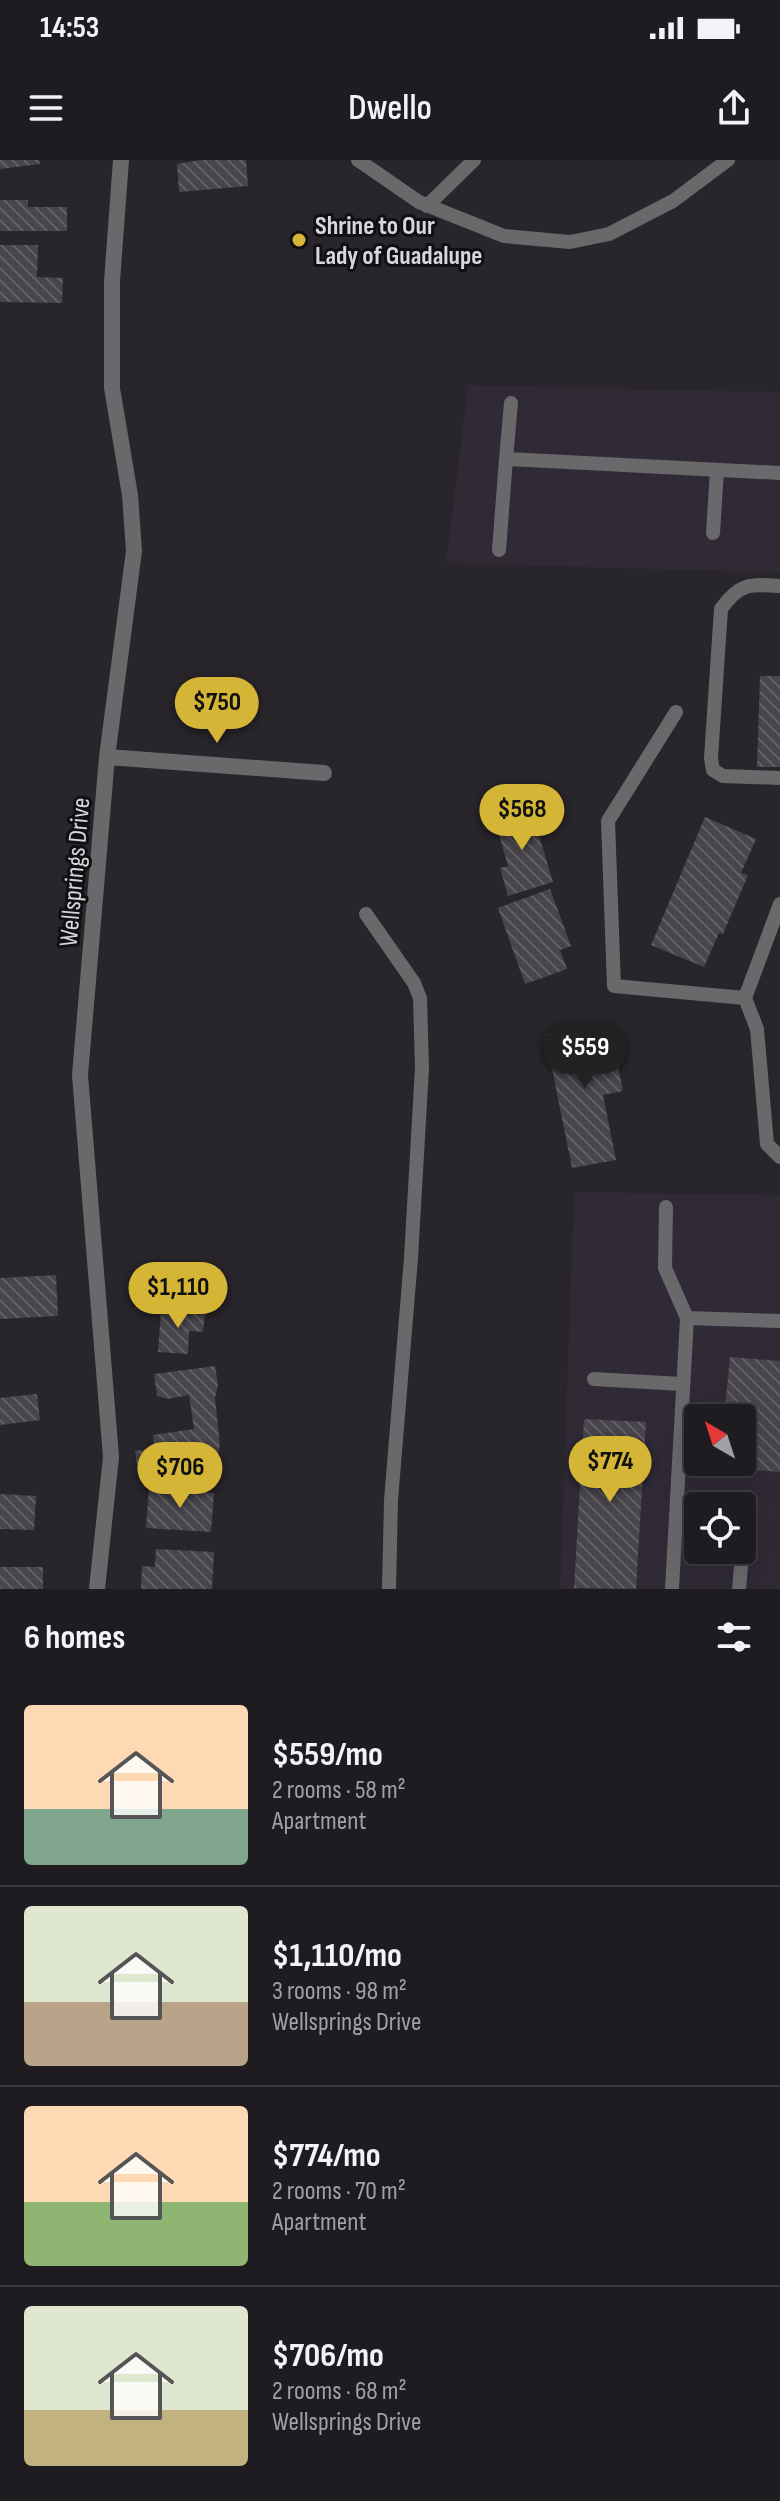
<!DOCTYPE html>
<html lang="en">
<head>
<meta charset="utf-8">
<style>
	:root { --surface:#1e1c20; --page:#262529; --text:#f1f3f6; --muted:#a1a1a5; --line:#3c3a3e; --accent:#d5b535 }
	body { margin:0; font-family:"Sofia Sans Condensed",sans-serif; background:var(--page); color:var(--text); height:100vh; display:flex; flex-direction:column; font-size:30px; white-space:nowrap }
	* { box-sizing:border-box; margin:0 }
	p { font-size:26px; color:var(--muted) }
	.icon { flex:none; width:44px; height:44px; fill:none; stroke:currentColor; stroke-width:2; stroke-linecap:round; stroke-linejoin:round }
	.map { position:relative; height:1429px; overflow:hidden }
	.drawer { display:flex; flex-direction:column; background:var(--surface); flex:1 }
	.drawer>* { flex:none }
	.needle { width:52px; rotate:321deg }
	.buttons { position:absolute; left:684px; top:1244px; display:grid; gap:16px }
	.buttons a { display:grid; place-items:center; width:72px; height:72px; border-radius:8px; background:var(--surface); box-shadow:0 8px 32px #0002,0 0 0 2px var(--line); font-size:40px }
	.price { position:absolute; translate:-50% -68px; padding:0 18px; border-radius:28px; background:var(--accent); color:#111; font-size:26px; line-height:52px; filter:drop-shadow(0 2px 4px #0008) }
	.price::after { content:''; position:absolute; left:50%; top:48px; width:24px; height:18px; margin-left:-12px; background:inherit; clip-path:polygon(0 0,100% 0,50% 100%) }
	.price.on { background:#222; color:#fff }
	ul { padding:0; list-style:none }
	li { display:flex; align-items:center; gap:24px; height:200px; padding:0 24px }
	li+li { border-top:2px solid var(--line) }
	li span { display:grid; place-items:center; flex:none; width:224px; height:160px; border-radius:8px; color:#555 }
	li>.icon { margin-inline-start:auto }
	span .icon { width:96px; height:96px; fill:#fffc; stroke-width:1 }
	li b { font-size:34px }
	h2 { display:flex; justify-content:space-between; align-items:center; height:96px; padding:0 24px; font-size:34px }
	.status { display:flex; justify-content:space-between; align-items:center; height:56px; padding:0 40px; background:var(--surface); direction:ltr }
	.status svg { height:22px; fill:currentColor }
	header { display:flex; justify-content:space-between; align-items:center; height:104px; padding:0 24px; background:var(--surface); font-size:36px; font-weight:600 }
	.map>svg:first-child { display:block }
	.built { fill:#2f2a36; fill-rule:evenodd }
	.building { fill:url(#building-back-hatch) }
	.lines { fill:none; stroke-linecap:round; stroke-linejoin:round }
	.service { stroke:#69686b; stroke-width:14 }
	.minor { stroke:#69686b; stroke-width:16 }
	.poi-dot { fill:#d5b535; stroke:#100f12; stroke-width:3 }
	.labels { text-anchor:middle; stroke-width:6; stroke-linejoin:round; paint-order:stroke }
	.poi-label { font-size:26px; font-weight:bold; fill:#d8d6da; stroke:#100f12; text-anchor:start }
	.street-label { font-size:26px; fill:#d8d6da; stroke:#100f12 }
</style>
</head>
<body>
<div class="status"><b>14:53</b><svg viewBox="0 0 49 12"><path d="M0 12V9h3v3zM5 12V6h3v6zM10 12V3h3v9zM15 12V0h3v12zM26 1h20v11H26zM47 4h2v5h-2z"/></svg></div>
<header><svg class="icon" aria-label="menu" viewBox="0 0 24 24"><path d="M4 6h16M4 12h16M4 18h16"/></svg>Dwello<svg class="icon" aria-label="share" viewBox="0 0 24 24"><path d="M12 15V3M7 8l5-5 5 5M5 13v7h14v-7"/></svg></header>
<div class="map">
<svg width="780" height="1429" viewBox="0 0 780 1429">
	<defs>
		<pattern id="building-back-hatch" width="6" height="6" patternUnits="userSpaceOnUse" patternTransform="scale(2)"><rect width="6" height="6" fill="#48454c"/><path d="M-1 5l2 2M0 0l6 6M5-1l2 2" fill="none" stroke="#625f65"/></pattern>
	</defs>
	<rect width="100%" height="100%" fill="#28252b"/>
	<!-- built -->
	<path class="built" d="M468,225l312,7v181l-334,-10z
		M574,1032l206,3v394h-220zM698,1258h44v44h-44zM698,1346h44v44h-44z"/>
	<!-- building -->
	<path class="building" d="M0,0h39l1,4 -40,5z
		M200,0h46l2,26 -69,6 -2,-28z
		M0,40h28v7h39v24h-67z
		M0,85h38l-1,32 26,1 -1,25 -62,-1z
		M760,516h20v91h-23z
		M530,646l23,76 -45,14 -8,-28 8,-2 -14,-49z
		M705,657l51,22 -15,34 7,2 -25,59 -4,-1 -15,34 -53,-22z
		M550,729l21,57 -11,4 7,19 -42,15 -27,-76z
		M605,862l8,39h4l6,30 -20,4 13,65 -44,8 -27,-134z
		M56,1115l2,41 -58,3v-41z
		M161,1150l44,2 -2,20 -14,-1 -1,23 -30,-2z
		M730,1197l50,4v111l-60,-5v-5h22v-44h-18z
		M215,1206l3,19 -3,13 5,47 -8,34 -30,4 -44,-11 -3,-21 20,-2 -2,-14 41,-6 -5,-34 -21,4 -11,-3 -3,-22z
		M37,1234l3,26 -40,5v-27z
		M584,1259l62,3 -10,167 -62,-1z
		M149,1329l65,4 -3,39 -65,-4z
		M0,1334l36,2 -2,34 -34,-1z
		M156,1389l58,3 -2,37h-71l1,-23 13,1z
		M0,1407h43v22h-43z"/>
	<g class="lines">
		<!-- service -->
		<path class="service" d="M358,0l61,42 85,34 66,6 39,-8 64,-33 55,-41
			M427,46l47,-46
			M506,299l5,-56
			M713,373l4,-63
			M499,390l7,-91 274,14
			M780,426c-30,-2 -41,-3 -59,23l-10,149 2,12 10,6 57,2
			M676,552l-68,109 6,165 131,12 35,-94
			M366,754l48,69 6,15 2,70 -11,190 -20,242 -2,89
			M745,838l12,31 10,115 13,13
			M666,1047l-1,61 22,50 -15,271
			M687,1158l93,3
			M594,1219l88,5
			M739,1429l8,-92"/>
		<!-- minor -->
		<path class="minor" d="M107,597l217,16
			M97,1429l14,-132 -31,-382 27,-318 27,-206 -4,-56 -18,-107v-107l9,-121"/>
	</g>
	<!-- markers -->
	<circle class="poi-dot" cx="299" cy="80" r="8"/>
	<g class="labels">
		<!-- poi labels -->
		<g class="poi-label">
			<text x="315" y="74">Shrine to Our<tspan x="315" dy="30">Lady of Guadalupe</tspan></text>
		</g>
		<!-- street labels -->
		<g class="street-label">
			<text transform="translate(74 712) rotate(-85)" y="9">Wellsprings Drive</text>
		</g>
	</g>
</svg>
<div class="buttons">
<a><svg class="needle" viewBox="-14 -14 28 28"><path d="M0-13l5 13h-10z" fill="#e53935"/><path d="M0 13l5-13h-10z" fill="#a1a1a5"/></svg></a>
<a><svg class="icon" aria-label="locate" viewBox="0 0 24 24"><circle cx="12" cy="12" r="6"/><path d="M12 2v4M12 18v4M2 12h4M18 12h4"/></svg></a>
</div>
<b class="price" style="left:217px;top:585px">$750</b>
<b class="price" style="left:522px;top:692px">$568</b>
<b class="price on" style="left:585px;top:930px">$559</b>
<b class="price" style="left:178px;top:1170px">$1,110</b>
<b class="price" style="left:610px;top:1344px">$774</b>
<b class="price" style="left:180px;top:1350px">$706</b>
</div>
<section class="drawer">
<h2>6 homes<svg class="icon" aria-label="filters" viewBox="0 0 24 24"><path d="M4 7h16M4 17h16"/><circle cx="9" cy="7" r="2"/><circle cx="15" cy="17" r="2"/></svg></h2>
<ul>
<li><span style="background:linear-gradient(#ffd9b3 65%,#7fa58c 0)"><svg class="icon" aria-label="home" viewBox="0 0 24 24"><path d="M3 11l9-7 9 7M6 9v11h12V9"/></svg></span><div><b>$559/mo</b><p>2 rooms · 58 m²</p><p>Apartment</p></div></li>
<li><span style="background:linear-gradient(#dfe7d0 60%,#b9a48a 0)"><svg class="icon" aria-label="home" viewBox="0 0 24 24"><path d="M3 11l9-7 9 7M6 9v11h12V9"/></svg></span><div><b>$1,110/mo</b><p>3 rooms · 98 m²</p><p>Wellsprings Drive</p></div></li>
<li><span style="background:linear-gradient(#ffd9b3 60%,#8fb573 0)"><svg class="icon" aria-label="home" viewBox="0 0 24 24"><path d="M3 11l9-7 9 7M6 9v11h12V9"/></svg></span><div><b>$774/mo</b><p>2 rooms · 70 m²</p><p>Apartment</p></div></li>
<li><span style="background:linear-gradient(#dfe7d0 65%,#c2b280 0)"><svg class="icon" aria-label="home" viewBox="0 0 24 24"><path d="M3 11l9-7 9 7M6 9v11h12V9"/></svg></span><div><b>$706/mo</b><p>2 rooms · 68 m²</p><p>Wellsprings Drive</p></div></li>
</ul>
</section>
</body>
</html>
